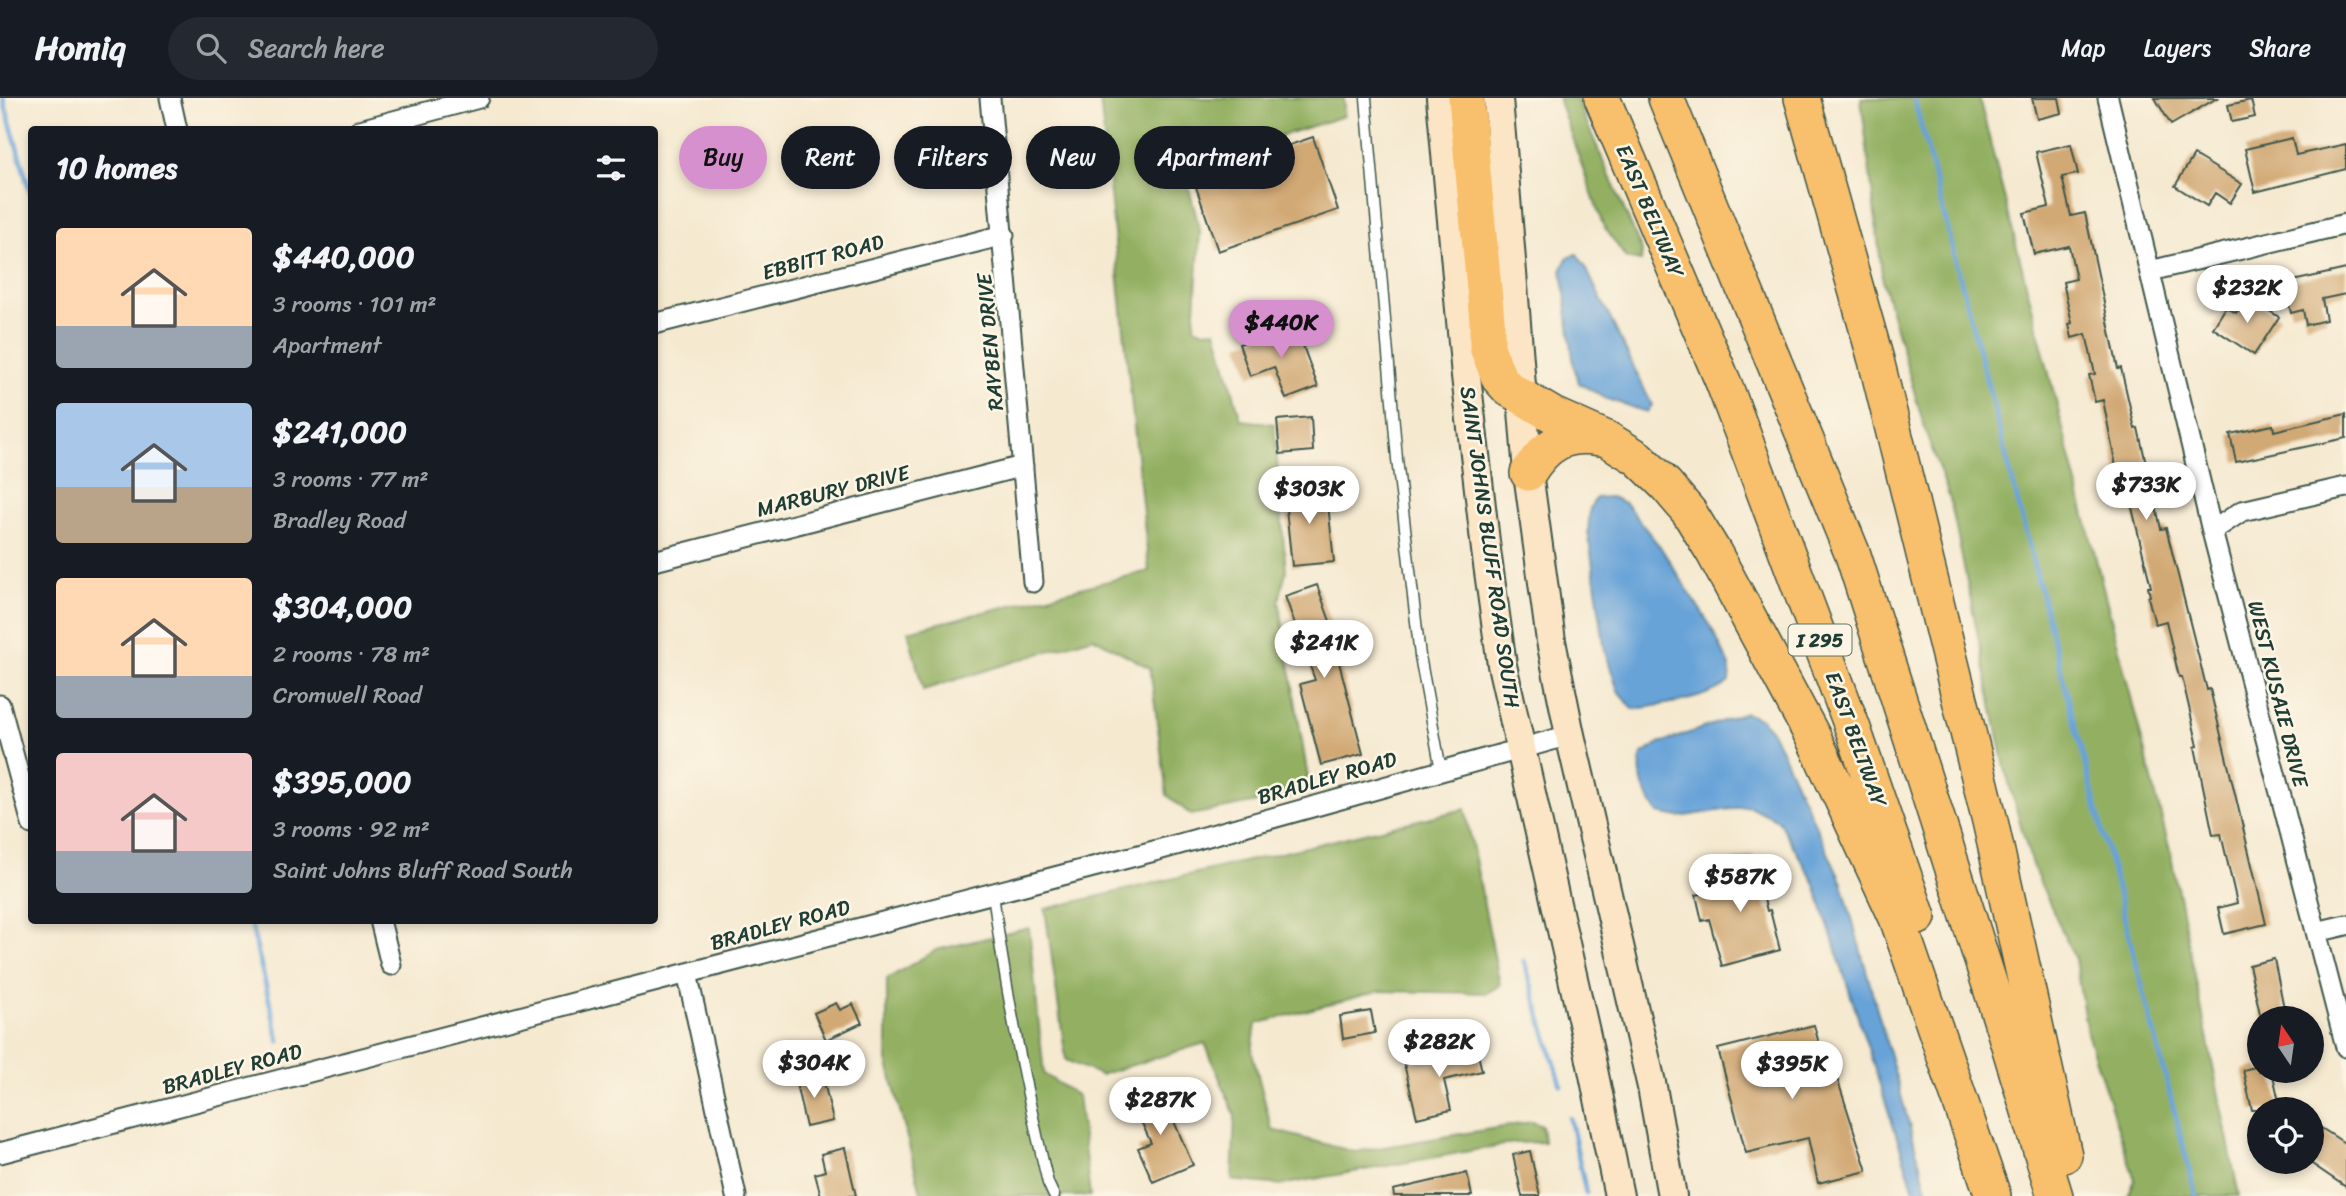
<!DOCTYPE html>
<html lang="en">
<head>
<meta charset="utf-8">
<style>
	:root { --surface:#171b24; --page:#242831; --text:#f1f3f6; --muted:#9ea1a6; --line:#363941; --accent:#d690ce }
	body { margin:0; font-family:Sriracha,sans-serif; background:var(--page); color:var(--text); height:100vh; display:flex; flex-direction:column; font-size:26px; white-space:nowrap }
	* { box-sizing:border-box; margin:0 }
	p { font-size:23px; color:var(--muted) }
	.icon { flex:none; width:38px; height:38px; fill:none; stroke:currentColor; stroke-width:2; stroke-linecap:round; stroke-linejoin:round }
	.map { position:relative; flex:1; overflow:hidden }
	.details { position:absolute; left:28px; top:28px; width:630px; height:798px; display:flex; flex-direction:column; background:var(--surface); border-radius:7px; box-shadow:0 4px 10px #0003 }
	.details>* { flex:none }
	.hud { position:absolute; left:679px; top:28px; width:665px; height:63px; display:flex; gap:14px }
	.needle { width:46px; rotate:347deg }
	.controls { position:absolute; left:2247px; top:908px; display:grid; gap:14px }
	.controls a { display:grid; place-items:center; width:77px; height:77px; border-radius:50%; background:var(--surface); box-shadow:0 4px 10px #0003; font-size:35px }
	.price { position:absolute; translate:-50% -60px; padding:0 16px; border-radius:24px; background:#fff; color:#222; font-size:23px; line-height:46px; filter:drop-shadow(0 2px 4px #0008) }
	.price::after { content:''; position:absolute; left:50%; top:42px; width:21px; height:16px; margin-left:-10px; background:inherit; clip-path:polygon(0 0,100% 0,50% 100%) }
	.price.selected { background:var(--accent); color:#111 }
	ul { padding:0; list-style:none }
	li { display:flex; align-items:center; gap:21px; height:175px; padding:0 28px }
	li span { display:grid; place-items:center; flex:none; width:196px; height:140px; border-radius:7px; color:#555 }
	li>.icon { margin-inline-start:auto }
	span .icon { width:84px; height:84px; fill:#fffc; stroke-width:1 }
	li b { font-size:30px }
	h2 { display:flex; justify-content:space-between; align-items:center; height:84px; padding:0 28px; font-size:30px }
	.tag { padding:0 24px; border-radius:32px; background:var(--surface); box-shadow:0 4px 10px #0003; font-size:24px; line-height:63px }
	.tag.selected { background:var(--accent); color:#111 }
	header { display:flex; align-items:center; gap:42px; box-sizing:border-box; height:98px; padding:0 35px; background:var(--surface); border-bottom:2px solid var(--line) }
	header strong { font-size:33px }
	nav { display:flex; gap:38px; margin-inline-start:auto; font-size:24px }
	.search { width:490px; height:63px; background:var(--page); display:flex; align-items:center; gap:18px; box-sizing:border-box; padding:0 24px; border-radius:38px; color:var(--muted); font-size:26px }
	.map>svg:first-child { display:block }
	.forest { fill:#93b062; stroke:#59764b; stroke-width:2 }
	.water { fill:#67a3d8; stroke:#437086; stroke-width:2 }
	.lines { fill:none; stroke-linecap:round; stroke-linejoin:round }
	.stream { stroke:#67a3d8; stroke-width:5 }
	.building { fill:#d1a974 }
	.service-casing { stroke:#3f574b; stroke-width:13 }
	.minor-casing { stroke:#3f574b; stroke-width:23 }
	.secondary-casing { stroke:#3f574b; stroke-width:32 }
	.motorway-casing { stroke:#3f574b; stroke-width:38 }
	.service { stroke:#fff; stroke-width:10 }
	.minor { stroke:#fff; stroke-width:19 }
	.secondary { stroke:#fce5c4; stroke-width:28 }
	.motorway { stroke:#f8bf6c; stroke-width:35 }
	.labels { text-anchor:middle; stroke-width:5; stroke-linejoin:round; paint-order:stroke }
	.shield { fill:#fcf5e5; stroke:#617469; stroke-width:2 }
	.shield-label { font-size:19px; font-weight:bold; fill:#1f3d34 }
	.street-label { font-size:21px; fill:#1f3d34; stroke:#fcf5e5 }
</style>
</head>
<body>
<header>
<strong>Homiq</strong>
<div class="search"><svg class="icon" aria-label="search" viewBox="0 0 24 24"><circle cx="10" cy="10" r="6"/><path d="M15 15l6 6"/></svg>Search here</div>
<nav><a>Map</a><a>Layers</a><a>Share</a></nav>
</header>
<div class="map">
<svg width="2346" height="1098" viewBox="0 0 2346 1098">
	<rect width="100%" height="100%" fill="#fcf5e5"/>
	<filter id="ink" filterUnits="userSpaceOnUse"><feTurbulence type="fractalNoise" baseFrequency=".0143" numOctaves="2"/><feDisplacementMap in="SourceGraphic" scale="14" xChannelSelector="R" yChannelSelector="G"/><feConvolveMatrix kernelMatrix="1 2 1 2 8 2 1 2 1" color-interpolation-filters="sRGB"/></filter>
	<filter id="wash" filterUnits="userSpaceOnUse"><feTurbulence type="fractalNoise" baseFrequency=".00686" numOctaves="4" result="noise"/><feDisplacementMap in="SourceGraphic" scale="28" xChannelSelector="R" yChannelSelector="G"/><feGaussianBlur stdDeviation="1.57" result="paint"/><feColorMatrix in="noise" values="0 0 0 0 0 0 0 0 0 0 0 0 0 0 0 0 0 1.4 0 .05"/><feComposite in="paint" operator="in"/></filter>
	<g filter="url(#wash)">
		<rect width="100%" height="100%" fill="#f5e9d0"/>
		<!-- forest -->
		<path class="forest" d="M1100,0h244v18l-151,47 -8,10 15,58 -6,96 10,4 12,-1 25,90 33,4 12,147 -7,30 29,177 -15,17 -102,20 -24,-20 -17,-127 -57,-31 -170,53 -15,-59 241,-60z
			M1558,0h18l66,153 -1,10 -15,-3 -23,-33z
			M1861,0h118l191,753 69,345h-111l7,-16 -48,-147 -12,-74 -43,-94 -26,-92 -56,-274 -24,-66 -43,-151z
			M1465,711l35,176 -13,8 -108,-2 -123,33 -4,28 20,78 83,22 177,-30 10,4 2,16 -30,1 -233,42 -49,-5 3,-65 -30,-72 -105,32 -34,-15 -21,-151z
			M1029,830l15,146 34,22 12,100h-168l-35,-136v-81l49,-29z"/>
		<!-- water -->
		<path class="water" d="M1577,156l8,12 67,139 -5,7 -40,-13 -28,-16 -5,-16 -12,-98 5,-11z
			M1611,399l14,6 36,45 49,77 20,41 -1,16c-23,18 -67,23 -96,27l-15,-18 -13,-40 -17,-119 2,-24 6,-10z
			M1745,615l16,6 12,14 69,150 87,313h-13l-102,-314 -36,-62 -29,-14 -70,11 -21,-4c-14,-21 -21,-33 -16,-59l19,-11z"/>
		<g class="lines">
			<!-- stream -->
			<path class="stream" d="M3,0l29,101
				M1914,0l282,1098
				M250,822l29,121
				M1524,863l37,124
				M1570,1020l16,75"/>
		</g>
		<g id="blocks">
			<!-- building -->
			<path class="building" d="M2032,0h27l3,15 -25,6z
				M2155,0h62l-46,27z
				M2251,2l4,17 -23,5 -4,-17z
				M1313,39l25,73 -120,41 -25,-73z
				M2292,40l4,17 50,-11v25l-91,23 -10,-43z
				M2071,46l7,30 -16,3 9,39 14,-3 33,156 3,-1 14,61 3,-1 23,101 5,-1 41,162 3,-1 56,235 -42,10 -6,-26 19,-5 -16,-69 -8,1 -18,-88 3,-1 -16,-69h-3l-13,-56 -11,3 -7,-27 2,-1 -2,-9h3l-28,-117 -6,2 -14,-72 -8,2 -6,-27 6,-1 -9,-40 -14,4 -3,-14 3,-1 -9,-41 13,-3 -7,-33 -35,8 -10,-41 25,-6 -13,-55z
				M2194,57l48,29 -12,19 -15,-10 -8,13 -32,-20z
				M2346,171v25l-24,5 4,21 -20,5 -3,-15 -12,3 -7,-30z
				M2247,199l32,20 -25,38 -41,-27 13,-21 10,6z
				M1295,226l23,63 -32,12 -12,-32 -24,9 -11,-32z
				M2346,316v24l-110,24 -6,-28 43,-9 1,6z
				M1311,319l2,34 -33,3 -3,-34z
				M1326,387l8,77 -42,4 -8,-76z
				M1317,487l23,64 -4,2 27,103 -42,11 -21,-81 15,-4 -30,-84z
				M1753,757l14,56 3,-1 10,40 -58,16 -13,-47 -7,2 -6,-26 32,-7 -6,-25z
				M2274,861l12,59h-25l-12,-53z
				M836,905l4,7 13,-6 9,19 -36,17 -12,-27z
				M1371,913l4,22 -32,6 -3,-23z
				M1814,927l14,52 8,-2 31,96 -49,12 -10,-45 -62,15 -28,-104z
				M1476,948l6,25 -38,9 7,30 -34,8 -13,-54z
				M2259,968v5h13l9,39h-29l-9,-40z
				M822,975l11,48 -27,6 -11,-48z
				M1159,989l34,78 -40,17 -15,-34 13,-5 -20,-44z
				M2312,1024l34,22v43l-34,-23z
				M845,1050l11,48h-35l-6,-22 10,-3 -4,-17z
				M1530,1053l10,45h-18l-9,-41z
				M1467,1075l5,23h-78l-1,-6z"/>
		</g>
	</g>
	<g filter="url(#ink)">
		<use href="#blocks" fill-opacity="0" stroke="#3f574b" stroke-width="2"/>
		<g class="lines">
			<!-- service casing -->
			<g class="service-casing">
				<path id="service" d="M1366,0l31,361 23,197 21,114
					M993,795c12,98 32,193 55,290l6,13"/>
			</g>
			<!-- minor casing -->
			<g class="minor-casing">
				<path id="minor" d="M170,0l7,32
					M990,0l43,484
					M2108,0l104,433 134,516
					M360,32l119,-32
					M2150,173l196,-47
					M654,226l350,-89
					M2212,433l30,-20 104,-24
					M654,463l369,-95
					M0,607l32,119
					M380,822l11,45
					M2316,834l30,-7
					M687,875l49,223
					M0,1055l1158,-303 412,-115"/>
			</g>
			<!-- secondary casing -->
			<g class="secondary-casing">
				<path id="secondary" d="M1441,0l25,278 20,174 16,115 84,371 33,160
					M1498,0l30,375 23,168 19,94 82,352 20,109"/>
			</g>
			<!-- motorway casing -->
			<g class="motorway-casing">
				<path id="motorway" d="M1466,0l21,222v27l12,31 10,11 44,26 54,24 31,19 28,27 23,27 25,41 101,188 82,177 96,278
					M1602,0l122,286 129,345 65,188
					M1666,0l187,457 150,471 52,170
					M1802,0l74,262 114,461 74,334
					M1528,375c18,-29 37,-41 72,-35"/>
			</g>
			<!-- service -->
			<use href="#service" class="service"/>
			<!-- minor -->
			<use href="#minor" class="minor"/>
			<!-- secondary -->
			<use href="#secondary" class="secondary"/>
			<!-- motorway -->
			<use href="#motorway" class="motorway"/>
		</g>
	</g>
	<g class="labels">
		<!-- shield labels -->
		<rect class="shield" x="1788.5" y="526.5" width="63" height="31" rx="5"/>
		<g class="shield-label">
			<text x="1820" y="549">I 295</text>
		</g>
		<!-- street labels -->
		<g class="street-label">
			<text transform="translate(1650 113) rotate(67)" y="7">EAST BELTWAY</text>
			<text transform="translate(823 159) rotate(-15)" y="7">EBBITT ROAD</text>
			<text transform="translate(990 244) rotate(-95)" y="7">RAYBEN DRIVE</text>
			<text transform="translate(833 393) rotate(-14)" y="7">MARBURY DRIVE</text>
			<text transform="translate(1490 449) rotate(82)" y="7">SAINT JOHNS BLUFF ROAD SOUTH</text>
			<text transform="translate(2278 596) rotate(76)" y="7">WEST KUSAIE DRIVE</text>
			<text transform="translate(1856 641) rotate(70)" y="7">EAST BELTWAY</text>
			<text transform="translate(1327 680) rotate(-16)" y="7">BRADLEY ROAD</text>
			<text transform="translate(780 827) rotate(-15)" y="7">BRADLEY ROAD</text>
			<text transform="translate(232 971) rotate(-15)" y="7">BRADLEY ROAD</text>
		</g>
	</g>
</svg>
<div class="controls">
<a><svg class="needle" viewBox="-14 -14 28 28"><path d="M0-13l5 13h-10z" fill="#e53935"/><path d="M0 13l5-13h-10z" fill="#9ea1a6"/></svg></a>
<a><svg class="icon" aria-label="locate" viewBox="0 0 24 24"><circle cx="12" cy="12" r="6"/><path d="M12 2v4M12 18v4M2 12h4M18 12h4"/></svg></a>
</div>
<b class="price" style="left:2247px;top:227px">$232K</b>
<b class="price selected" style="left:1281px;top:262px">$440K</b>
<b class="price" style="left:2146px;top:424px">$733K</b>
<b class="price" style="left:1309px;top:428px">$303K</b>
<b class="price" style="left:1324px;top:582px">$241K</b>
<b class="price" style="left:1740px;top:816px">$587K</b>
<b class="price" style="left:1439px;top:981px">$282K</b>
<b class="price" style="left:814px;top:1002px">$304K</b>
<b class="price" style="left:1792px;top:1003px">$395K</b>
<b class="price" style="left:1160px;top:1039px">$287K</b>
<div class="hud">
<a class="tag selected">Buy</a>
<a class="tag">Rent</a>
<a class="tag">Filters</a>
<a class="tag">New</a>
<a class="tag">Apartment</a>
</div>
<section class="details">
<h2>10 homes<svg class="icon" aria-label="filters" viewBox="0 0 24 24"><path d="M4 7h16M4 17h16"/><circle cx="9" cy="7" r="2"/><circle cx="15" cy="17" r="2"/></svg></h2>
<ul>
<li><span style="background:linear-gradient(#ffd9b3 70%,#9aa5b1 0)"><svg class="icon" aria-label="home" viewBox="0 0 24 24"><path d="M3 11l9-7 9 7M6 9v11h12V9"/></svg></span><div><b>$440,000</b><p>3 rooms · 101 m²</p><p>Apartment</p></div></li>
<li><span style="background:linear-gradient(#a9c7e8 60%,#b9a48a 0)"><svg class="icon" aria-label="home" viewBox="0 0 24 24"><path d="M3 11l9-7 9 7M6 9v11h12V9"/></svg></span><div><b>$241,000</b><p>3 rooms · 77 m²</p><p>Bradley Road</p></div></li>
<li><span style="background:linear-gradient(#ffd9b3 70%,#9aa5b1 0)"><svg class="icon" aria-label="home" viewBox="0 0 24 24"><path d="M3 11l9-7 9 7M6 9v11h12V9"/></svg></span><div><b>$304,000</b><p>2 rooms · 78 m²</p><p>Cromwell Road</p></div></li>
<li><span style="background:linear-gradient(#f6c9c9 70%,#9aa5b1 0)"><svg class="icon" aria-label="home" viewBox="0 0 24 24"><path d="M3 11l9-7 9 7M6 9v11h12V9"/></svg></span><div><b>$395,000</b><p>3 rooms · 92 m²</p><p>Saint Johns Bluff Road South</p></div></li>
</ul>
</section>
</div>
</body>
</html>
